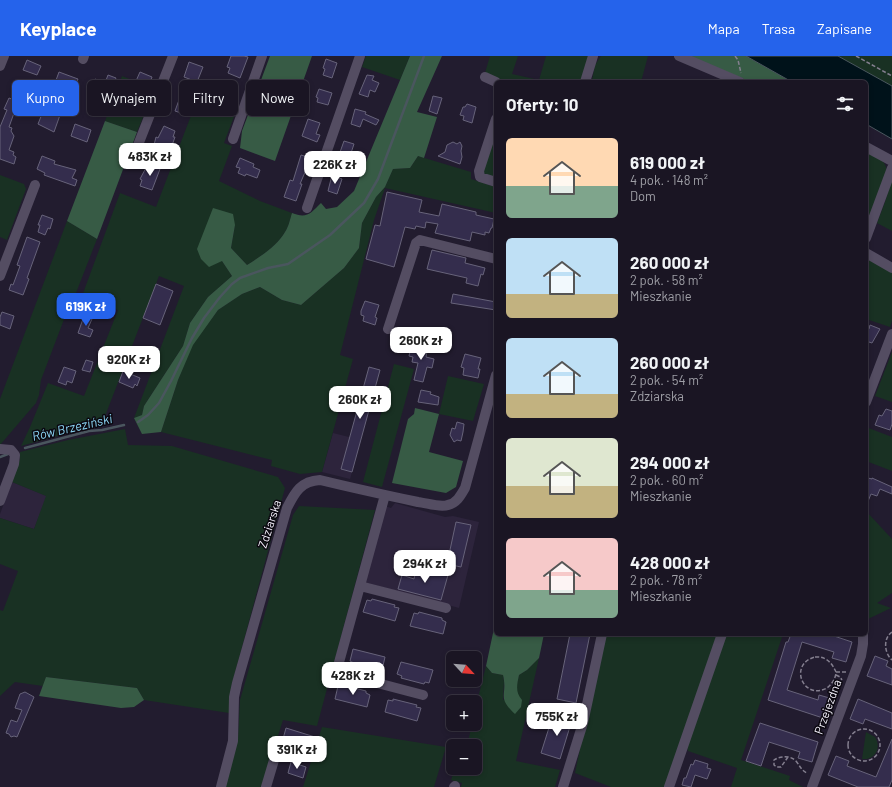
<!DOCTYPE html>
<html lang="pl">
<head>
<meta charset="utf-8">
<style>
	:root { --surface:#1a1523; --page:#231e2b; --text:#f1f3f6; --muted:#9f9fa6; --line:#383441; --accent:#2563eb }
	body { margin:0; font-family:Barlow,sans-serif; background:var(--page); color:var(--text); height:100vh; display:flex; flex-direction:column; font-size:15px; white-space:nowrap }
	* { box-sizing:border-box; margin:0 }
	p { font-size:13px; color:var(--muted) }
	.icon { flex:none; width:22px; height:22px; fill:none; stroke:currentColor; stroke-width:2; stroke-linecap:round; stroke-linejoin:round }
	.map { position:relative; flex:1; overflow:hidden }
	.sheet { position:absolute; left:494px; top:24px; width:374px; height:556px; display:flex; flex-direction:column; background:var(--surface); border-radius:6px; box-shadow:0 2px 6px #0003,0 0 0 1px var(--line) }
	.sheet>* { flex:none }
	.banner { position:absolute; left:12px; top:24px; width:380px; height:36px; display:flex; gap:8px }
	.needle { width:26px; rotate:116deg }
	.tools { position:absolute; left:446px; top:595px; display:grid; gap:8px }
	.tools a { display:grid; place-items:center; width:36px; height:36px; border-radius:6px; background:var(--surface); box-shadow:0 2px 6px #0003,0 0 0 1px var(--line); font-size:20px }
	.price { position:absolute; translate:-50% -34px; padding:0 9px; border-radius:8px; background:#fff; color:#222; font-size:13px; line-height:26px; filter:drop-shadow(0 1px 2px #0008) }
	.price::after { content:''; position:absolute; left:50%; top:24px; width:12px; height:9px; margin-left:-6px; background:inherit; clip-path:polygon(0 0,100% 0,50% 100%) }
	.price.active { background:var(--accent); color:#fff }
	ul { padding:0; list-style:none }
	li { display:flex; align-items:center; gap:12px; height:100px; padding:0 12px }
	li span { display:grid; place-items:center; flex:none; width:112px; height:80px; border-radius:6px; color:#555 }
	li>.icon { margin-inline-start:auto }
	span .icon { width:48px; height:48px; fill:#fffc; stroke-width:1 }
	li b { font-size:17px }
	h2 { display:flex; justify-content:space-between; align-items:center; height:48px; padding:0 12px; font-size:17px }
	.chip { padding:0 14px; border-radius:6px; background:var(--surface); box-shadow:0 2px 6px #0003,0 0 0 1px var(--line); font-size:14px; line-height:36px }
	.chip.active { background:var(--accent); color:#fff }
	header { display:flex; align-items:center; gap:24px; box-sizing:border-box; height:56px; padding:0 20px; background:var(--accent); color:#fff }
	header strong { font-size:19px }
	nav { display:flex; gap:22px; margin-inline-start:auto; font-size:14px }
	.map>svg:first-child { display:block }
	.built { fill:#2d243c }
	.green { fill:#193123 }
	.forest { fill:#375b45 }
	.water { fill:#00121a; stroke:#4a565e }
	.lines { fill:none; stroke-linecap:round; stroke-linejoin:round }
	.stream { stroke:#4a565e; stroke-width:2.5 }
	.building { fill:#342d4d; stroke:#67637a }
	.path { stroke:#847f8f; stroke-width:1.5; stroke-dasharray:4 2; stroke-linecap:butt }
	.minor { stroke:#544d62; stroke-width:10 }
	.labels { text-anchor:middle; stroke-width:3; stroke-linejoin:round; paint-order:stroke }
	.street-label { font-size:12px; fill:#f6f3fe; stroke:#0b0810 }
	.water-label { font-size:13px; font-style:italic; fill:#8cd6f5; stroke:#0b0810 }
</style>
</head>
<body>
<header>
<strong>Keyplace</strong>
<nav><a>Mapa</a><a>Trasa</a><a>Zapisane</a></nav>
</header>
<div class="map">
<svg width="892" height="731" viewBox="0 0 892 731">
	<rect width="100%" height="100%" fill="#221c2f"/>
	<!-- built -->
	<path class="built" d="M333,377l28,7 -11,39 -28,-7z
		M12,426l35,14 -13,33 -34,-11v-4z
		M395,447l50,14 8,-1 26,6 -20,86 -95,-26 21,-76 6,2z"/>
	<!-- green -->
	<path class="green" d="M366,0h44l-10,24 -38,-13z
		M490,0h28l-6,18 27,6 7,-24h43l-8,26h-77l-19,-9z
		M601,0h47l-7,26h-42l-7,-2 3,-15z
		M836,0h56v31z
		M122,20l10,4 -4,11 22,9 -13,32 -32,-11z
		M197,44l38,14 -11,29 8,3 -13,35 41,20 32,12c-2,6 -3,13 -7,19 -8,14 -24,24 -38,33l-16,-17 4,-23 -13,36 10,15 -24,21 -18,26 -7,23 -39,60 -2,9 -8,3 50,-132 -25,-10 -57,148 -81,22 9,-19 18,-44 36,13 34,-86 -36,-14 38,-103 36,14z
		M496,72v49l-14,-4z
		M866,95c10,6 20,8 21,21l-21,57z
		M418,100l53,16v7l25,8v26l-111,-25 -11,32 -34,135 13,4 -31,113 -22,2 -29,-8 1,-6 -111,-28 17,-52 14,-35 26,-35 24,-16 18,-7 22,13 19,5 43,-37 15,-20 3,-25 14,-26 9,-10 8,-18 17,-1z
		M0,119l24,9 2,5 -19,51 -7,-3z
		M892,122v53l-15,-8 8,-21z
		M67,165l30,18 -21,54h-2l-33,87 -2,15 -3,8 -36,42v-46z
		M869,204l23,12v49l-2,6 -24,-8v-58z
		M892,296v50l-17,-6z
		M394,308l20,5 -32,118 -19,-5z
		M448,320l36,8 -11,37 -34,-7z
		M866,371l26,10v34l-26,-10z
		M125,373l3,16 44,1 106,31 7,11 -54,200 -2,25 -85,-13 -7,-12 -91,-11 -3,9 -28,-4 -15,14v-86l3,1 15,-40 -18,-7v-46l34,11 12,-33 -34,-14 8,-23v-7l48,-12z
		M299,450l76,4 -58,216 -34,-6 -21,67h-37l13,-49 2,-38 53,-185z
		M866,455l26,28v54l-15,10 14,5 -25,12z
		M604,578h116l-54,153h-55l-36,-14z
		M726,578h57l-42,126 49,16 -1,4 14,7h-72l6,-19 -49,-17 -1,-4z
		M539,602l-23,103 44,9 -5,17h-94l1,-4 -11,-3 4,-12h20v-22h-8l5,-22h3v-14l11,-44 6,7 11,2 1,7 -1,18 15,-5 -2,-7 3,-13 8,-5z
		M322,671l124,20 -12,40h-131z
		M866,676l9,5c7,11 0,23 -13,22z"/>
	<!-- forest -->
	<path class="forest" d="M270,0h42l-37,105 -35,-13 2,-17z
		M410,0h32l-25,56 20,5 -13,41 -6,-2 -8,12 -17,1 -8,18 -9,10 -14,26 -3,25 -15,20 -43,37 -19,-5 -22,-13 -18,7 -24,16 -25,35 -15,35 -17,52 -19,2 -8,-16 8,-3 2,-9 39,-60 7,-23 18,-26 24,-21 -10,-15 -13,6 -8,-8 -4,-10 16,-41 20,6 2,11 -4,23 16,17c14,-9 30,-19 38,-33 4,-6 5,-13 7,-19 15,6 19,0 29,-10l5,6 11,-2 17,-16z
		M689,0h57l46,26h-41z
		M105,65l32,11 -40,107 -30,-18z
		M415,352l24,6 -10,38 34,9 -7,26 -10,6 -54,-10 16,-64 6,-5z
		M496,563v15l19,1 1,-1h28l-5,24 -12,12 -8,5c-2,10 -4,17 3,25l-1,7 -6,7c-19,-18 -7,-18 -12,-39l-11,-2 -6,-7z
		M46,621l91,11 7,12 -10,7 -13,1 -82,-12z"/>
	<!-- water -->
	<path class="water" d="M746,0h92l54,30v53l-26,-15v-42h-74z"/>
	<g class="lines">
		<!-- stream -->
		<path class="stream" d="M138,366l10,-7 11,-12 12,-22 21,-43 12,-20 16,-21 12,-13 8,-6 28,-10 20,-4 42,-29 34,-32 14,-24 46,-123
			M25,392l64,-17 13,-1 22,-5
			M0,401l8,-3"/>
	</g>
	<!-- building -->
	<path class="building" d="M231,0h13l4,1 -8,21 -12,-5 2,-5 -3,-1z
		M326,3l11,4 -5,15 -9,-3 2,-6 -2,-1z
		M27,4l14,6 -4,9 -14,-5z
		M189,6l14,5 -6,15 -13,-5z
		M59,16l19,7 -5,11 -18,-7z
		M140,16l12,5 -4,11 2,1 -2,7 -16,-6z
		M108,19l8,3 -10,22 -13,-4 1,-2 -4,-2 5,-13 10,4z
		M367,19l7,1 -2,4 7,3 -4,9 -5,-2 -2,7 -9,-3z
		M183,33l9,4 -8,21 -9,-3z
		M319,33l13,4 -4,12 -11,-3 1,-4 -2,-1z
		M433,40l9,2 -5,16 -8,-3z
		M9,42l16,6 -5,12 -6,-3 -5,14 3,1 -1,3 3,5 -5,14 5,2 -1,3 3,2 -2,7 -14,-5v-32l7,-17 -3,-1z
		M467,48l9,3 -4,16 -9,-3 1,-4 -4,-1 3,-8h2z
		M44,53l16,6 -6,17 -16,-8z
		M355,53l11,3 -1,2 14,6 -3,5 -13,-6 -3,8 -9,-3z
		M308,63l12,4 -4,11 4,1 -3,7 -15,-6z
		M75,68l16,6 -4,12 -16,-6z
		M164,70l11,5 -2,6h2l-5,14 -16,-6 2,-8 2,1z
		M344,85l10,3 -5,15 -10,-4z
		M453,86l4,2 3,-2 2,4 -1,5 1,6 -2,7 -22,-8 7,-4 2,-7z
		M301,99l10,3 -11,26h2l-6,17 -12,-4 6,-17 3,1z
		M42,100l13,5 -1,3 22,6 -4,8 5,2 -2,6 -31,-11 1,-2 -8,-4z
		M240,102l14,6 -1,3 7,3 -3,8 -11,-4 -1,2 -7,-3 2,-5 -4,-1z
		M148,108l12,5 -8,21 -12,-4 2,-6 -2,-1z
		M332,119l10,4 -5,15 -9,-3z
		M387,136l35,8 -3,12 20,4 3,-12 34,8v3l18,4 -2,9h-1l-2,5 -4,-1v3l-13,-3 -2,9 -35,-8 3,-9 -12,-2 -1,6 -9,-2 -1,3 -10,-2 -11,40 -28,-8 9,-34 5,1z
		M42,159l11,4 -3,10 -2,-1 -3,7 -7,-3 2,-7h-2z
		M27,181l13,5 -13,36 2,1 -6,16 -14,-5 2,-6 2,1 7,-19 -3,-1z
		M432,194l34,8 -1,5 20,5 -2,7 -2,-1 -3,12 -12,-3 1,-5 -40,-9z
		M156,228l17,7 -13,34 -17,-7z
		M453,238l43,8v8l-45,-7z
		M365,245l14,4 -4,12 2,1 -2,7 -12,-4 1,-5 -3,-1v-4z
		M2,256l12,4 -4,13 -10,-4v-8z
		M84,260l8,3 -4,9 5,2 -3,7 -12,-4z
		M870,269l10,4 -8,14 -6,-2v-14l3,2z
		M416,287l12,3 -2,11 8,2 -2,9 -5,-1 -4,15 -9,-2 4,-17 -6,-1 1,-5 -4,-1 2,-9 4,1z
		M465,298l16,4 -3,11h2l-2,9 -15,-3 1,-7 -3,-1z
		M86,304l7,2 -3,10 -8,-2z
		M64,311l12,4 -4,12 -5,-2 -1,4 -8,-3z
		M369,311l11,3 -28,102 -11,-3z
		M123,315l17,7 -3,8 -2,-2 -2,4 -14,-6z
		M421,334l10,2 -1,2 9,3 -1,8 -20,-3z
		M886,353l6,2v13l-2,6 -15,-5 4,-10 3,1z
		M457,366l7,2 -1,8 -2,9 -4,-1 -3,2 -4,-7 2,-7 3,1z
		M868,422l4,1v-1l20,9v7l-12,-5 -3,7 -6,-2 -5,12v-24z
		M456,466l15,3 -10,42 -14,-3z
		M423,512l25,7 -7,25 -43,-11 4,-14 12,4 2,-9 6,2z
		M372,543l23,6 -1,2 5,1 -4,13 -32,-9 4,-12 4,1z
		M419,556l23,6v2l4,2 -3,12 -33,-8 4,-13 4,1z
		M570,578h20l-14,69 -19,-4z
		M791,578h37l24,8 -6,20 -14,-4 2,-6 -32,-10 -15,48 31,10 1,-5 14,4 -7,20 -58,-19 18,-58h2z
		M353,593l32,8 -3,13 -4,-1 -1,2 -23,-6v-2l-4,-2z
		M875,600l13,5 -2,5 6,3v16l-25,-9z
		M401,606l32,8 -4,13 -4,-1 -1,2 -23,-6 1,-2 -5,-2z
		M343,629l23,6v2l4,2 -3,12 -32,-8 3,-13 5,1z
		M25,636l9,5 -17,40 -3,-1 -3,1 -2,-3 -3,-1 5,-13 6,2 5,-12 -7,-2 5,-14z
		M393,643l24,6 -1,2 5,1 -4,13 -32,-9 3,-12 5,1z
		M858,643l34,14v16l-27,-10 -2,5 -13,-5z
		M553,659l19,5 -12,39 -19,-6z
		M760,667l58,19 -6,20 -14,-4 2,-6 -31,-10 -8,24 -15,-5z
		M286,672l29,9 -3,11 -29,-9z
		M892,683v41l-3,7h-31l-30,-12 8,-19 13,5 -2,5 29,11z
		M695,704l13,4 -1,4 4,1 -4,10 -12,-4 -4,12 -9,-2 2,-7h2l5,-14 2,1z
		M291,706l15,5 -3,11 -15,-5z"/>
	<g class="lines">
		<!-- path -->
		<path class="path" d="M735,0l3,4 3,13
			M856,0l36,20
			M892,576c-9,6 -8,21 0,28
			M815,601c11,-1 17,6 21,15 0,6 -4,12 -9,16 -24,13 -39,-24 -12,-31z
			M836,616h10
			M836,619l4,2 2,3
			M848 689a16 16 0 1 1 32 0a16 16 0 1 1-32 0Z
			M788,701l-7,10h-4l-3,-2v-5c6,-4 16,-5 22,1 4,5 5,9 11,12"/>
		<!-- minor -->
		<path class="minor" d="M679,0l61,26
			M83,3l1,-3
			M0,10l4,-10
			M485,21l11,5
			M585,26l8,-26
			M496,63l-17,52 1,6 16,5
			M233,83l29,-83
			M138,89l35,-89
			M866,91l26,14
			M307,152l53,-152
			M866,182l26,-70
			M866,197l26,15
			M0,220l35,-91
			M388,273l28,-86 4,-3 76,19
			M866,346l26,-68
			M0,393l11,1 4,5 -1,9 -14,37
			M385,439l-47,171v4l5,4 80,21
			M360,530l86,22
			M221,731l12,-46 1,-44 3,-14 50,-175c8,-16 14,-27 33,-28 33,8 65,15 98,22 9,1 22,6 30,3 9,-2 13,-10 17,-17l31,-113
			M266,731l11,-37
			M454,731l1,-1
			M563,731l20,-64 19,-89
			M669,731l53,-153
			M812,731l49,-131 2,-12v-10"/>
	</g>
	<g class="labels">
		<!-- street labels -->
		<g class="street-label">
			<text transform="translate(270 468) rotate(-72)" y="4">Zdziarska</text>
			<text transform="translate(828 651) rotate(-70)" y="4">Przejezdna</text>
		</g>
		<!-- water labels -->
		<g class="water-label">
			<text transform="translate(72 371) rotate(-13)" y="5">Rów Brzeziński</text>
		</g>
	</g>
</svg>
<div class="tools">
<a><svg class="needle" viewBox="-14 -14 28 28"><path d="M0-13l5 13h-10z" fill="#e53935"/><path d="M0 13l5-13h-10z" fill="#9f9fa6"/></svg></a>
<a>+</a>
<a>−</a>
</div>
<b class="price" style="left:150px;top:121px">483K zł</b>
<b class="price" style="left:335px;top:129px">226K zł</b>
<b class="price active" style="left:86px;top:271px">619K zł</b>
<b class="price" style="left:421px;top:305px">260K zł</b>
<b class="price" style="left:129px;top:324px">920K zł</b>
<b class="price" style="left:360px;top:364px">260K zł</b>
<b class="price" style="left:425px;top:528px">294K zł</b>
<b class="price" style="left:353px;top:640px">428K zł</b>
<b class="price" style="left:557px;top:681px">755K zł</b>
<b class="price" style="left:297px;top:714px">391K zł</b>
<div class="banner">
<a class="chip active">Kupno</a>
<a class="chip">Wynajem</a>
<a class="chip">Filtry</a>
<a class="chip">Nowe</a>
</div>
<section class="sheet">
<h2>Oferty: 10<svg class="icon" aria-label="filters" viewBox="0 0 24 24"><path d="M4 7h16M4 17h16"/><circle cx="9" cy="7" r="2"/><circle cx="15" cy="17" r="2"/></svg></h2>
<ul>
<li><span style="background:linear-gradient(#ffd9b3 60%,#7fa58c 0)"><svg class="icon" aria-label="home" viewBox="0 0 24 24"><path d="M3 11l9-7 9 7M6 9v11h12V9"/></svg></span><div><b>619 000 zł</b><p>4 pok. · 148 m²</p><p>Dom</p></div></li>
<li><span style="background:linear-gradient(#bfe0f5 70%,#c2b280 0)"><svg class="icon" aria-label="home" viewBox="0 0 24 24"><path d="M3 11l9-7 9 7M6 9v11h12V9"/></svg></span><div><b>260 000 zł</b><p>2 pok. · 58 m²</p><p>Mieszkanie</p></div></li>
<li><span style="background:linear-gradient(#bfe0f5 70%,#c2b280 0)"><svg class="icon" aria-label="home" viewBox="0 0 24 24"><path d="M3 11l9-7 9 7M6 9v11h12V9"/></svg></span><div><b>260 000 zł</b><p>2 pok. · 54 m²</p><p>Zdziarska</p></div></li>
<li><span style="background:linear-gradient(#dfe7d0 60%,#c2b280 0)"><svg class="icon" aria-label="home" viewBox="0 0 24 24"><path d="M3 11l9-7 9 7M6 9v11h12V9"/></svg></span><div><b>294 000 zł</b><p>2 pok. · 60 m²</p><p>Mieszkanie</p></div></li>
<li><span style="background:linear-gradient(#f6c9c9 65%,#7fa58c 0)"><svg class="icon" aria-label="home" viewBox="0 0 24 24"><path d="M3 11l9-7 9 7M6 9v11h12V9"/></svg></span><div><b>428 000 zł</b><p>2 pok. · 78 m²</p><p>Mieszkanie</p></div></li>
</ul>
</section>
</div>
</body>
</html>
